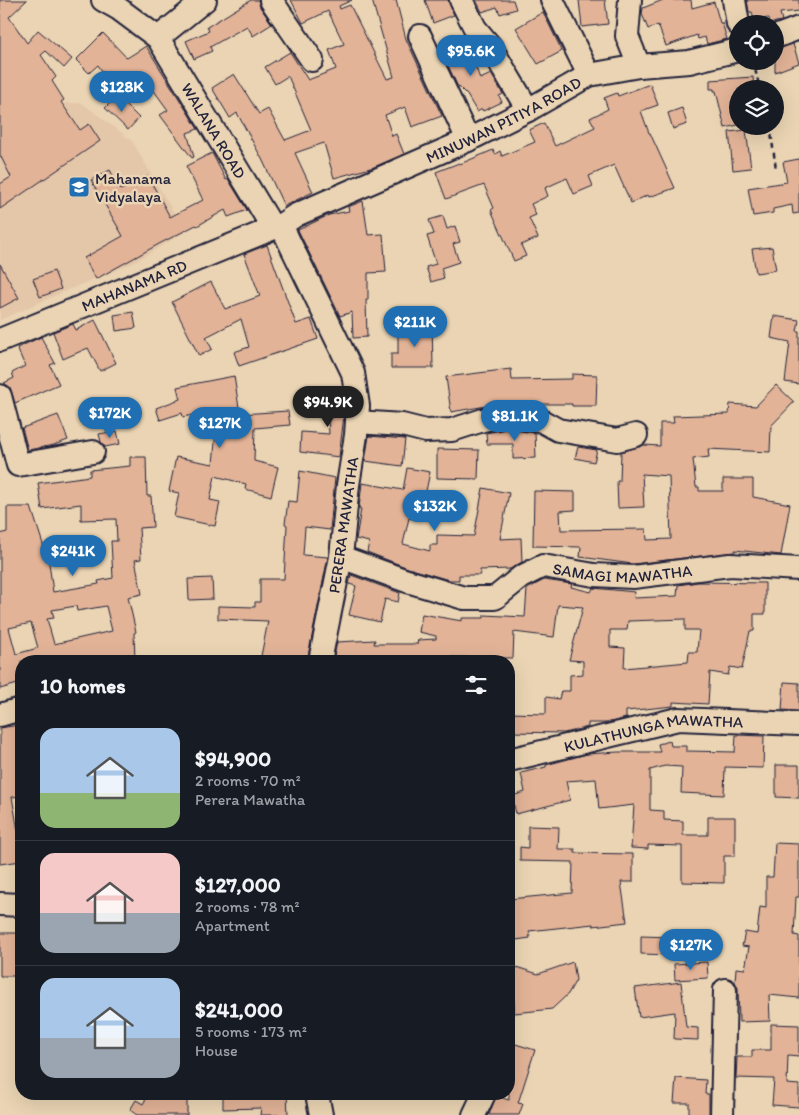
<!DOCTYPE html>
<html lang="en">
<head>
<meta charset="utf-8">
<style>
	:root { --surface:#171b24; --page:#20242c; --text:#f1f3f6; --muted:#9ea1a6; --line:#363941; --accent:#1f6fb2 }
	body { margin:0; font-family:Itim,sans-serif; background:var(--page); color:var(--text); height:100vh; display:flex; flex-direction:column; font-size:19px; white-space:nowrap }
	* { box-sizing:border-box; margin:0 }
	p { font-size:16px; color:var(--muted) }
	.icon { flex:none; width:28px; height:28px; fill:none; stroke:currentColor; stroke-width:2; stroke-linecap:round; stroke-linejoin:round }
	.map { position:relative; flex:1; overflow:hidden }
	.panel { position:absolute; left:15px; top:655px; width:500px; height:445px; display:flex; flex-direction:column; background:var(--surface); border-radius:20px; box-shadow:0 5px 20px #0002 }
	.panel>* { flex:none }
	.tools { position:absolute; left:729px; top:15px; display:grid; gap:10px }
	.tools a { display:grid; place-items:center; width:55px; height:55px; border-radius:50%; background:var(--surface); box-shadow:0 5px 20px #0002; font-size:25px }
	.price { position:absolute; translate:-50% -42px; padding:0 11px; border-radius:18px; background:var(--accent); color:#fff; font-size:16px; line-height:32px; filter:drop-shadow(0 1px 2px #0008) }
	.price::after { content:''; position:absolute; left:50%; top:30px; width:15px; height:11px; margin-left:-8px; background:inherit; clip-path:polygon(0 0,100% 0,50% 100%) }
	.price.active { background:#222; color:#fff }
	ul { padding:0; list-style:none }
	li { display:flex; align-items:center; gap:15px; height:125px; padding:0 25px }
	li+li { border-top:1px solid var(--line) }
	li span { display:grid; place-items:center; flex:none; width:140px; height:100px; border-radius:15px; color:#555 }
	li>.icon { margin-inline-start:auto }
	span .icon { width:60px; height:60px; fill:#fffc; stroke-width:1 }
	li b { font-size:21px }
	h2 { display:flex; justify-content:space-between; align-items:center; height:60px; padding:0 25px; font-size:21px }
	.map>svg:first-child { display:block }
	.built { fill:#e4c7a9 }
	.building { fill:#e2b397; stroke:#22223b; fill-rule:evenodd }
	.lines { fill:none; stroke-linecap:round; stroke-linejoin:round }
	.minor-casing { stroke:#22223b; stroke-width:26 }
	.path { stroke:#22223b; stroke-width:2.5; stroke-dasharray:5 4; stroke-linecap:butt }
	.minor { stroke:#ead4b3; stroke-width:22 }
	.labels { text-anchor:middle; stroke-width:5; stroke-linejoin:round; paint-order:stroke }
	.street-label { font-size:16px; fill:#22223b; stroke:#ead4b3 }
	.poi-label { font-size:16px; fill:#22223b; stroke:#ead4b3; text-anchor:start }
</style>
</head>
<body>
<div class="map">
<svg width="799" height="1115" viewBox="0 0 799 1115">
	<rect width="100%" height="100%" fill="#ead4b3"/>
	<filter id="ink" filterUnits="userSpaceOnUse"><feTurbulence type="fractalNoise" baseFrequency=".02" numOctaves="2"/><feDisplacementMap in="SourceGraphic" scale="10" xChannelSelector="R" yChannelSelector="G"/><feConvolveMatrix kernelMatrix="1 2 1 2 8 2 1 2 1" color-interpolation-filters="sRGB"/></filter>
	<g filter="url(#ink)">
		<!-- built -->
		<path class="built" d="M0,65l39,58 27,-20h16l50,38 53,91 -52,31 -63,26 -70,31z"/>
		<!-- building -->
		<path class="building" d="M0,0h27l-18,17 18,26 11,-13 34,29 -8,9 -18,-17 -5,4 15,22 -4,4 12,19 -3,2 19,28 9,-6 11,17 -100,68v-25l11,-7 -11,-22z
			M251,0h7l2,7 12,17 -19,12 -6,-10 -37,21 2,4 -18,8 -8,-18 23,-10 -2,-4z
			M291,0h61l-13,6 1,3 10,-4 37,74 7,-2 -22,-77h24l10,39 36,77 -30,11 -7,-20 -20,8 7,21 4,-2 8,20 -30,13 -40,11 -10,-35 -29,10 18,39 -29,14 -22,-47 -25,-46 -7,5 -18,-30 22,-14 25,40 9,-5 17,31 26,-10 -23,-54 -13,8 -10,-17 25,-15 18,28 28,-11 -7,-19 15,-6 -16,-33 -25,12z
			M425,0h23l6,15 -21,8z
			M476,0h37l3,9 -16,5 -3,-7 -15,5z
			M579,0h26l3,24 -26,3z
			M663,0h28l1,8 22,-6 6,21h2l5,16 -20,5 -2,-7 -7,2 -1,-4 -31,11 -8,-21 -10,4 -6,-15 1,-6z
			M747,0h52v11l-19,2 2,8 -6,1 -6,2 -1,-6 -15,2 -2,-8h-3z
			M543,12l19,39 -24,13 -22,-36z
			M103,33l24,25 19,-12 52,83 -11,4 7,24 -2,1 -32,-43 8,-5 -16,-22 -7,5 -14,-19 -19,12 -14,-21 -9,8 -13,-13z
			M466,39l14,40 11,-5 12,20 -4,2 3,6 -19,9 -1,-2 -5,3 -10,-17 -10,-10 -17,-37z
			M793,44l6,19 -24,9v-22z
			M753,77l1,12h-16v36l-13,3 -9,-37h-2v-2h-4v-9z
			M650,84l8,21 -17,6 8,22h1l25,55 -26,9 -1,-2 -17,8 -17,-38 -25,11 4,10 -19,8 -7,-16 -22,10 3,8 -17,8 5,11 -7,3 9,20 -17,7 5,11 -12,5 -23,-51 3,-2 -10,-23 -38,14 -10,-27 23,-9 1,1 33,-14 2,4 5,-3 2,5 33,-14 -6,-12 15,-7 11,23 40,-19 -5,-9 18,-9 -4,-11 13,-5 1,3z
			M117,96l22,22 -11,12 -23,-22z
			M682,108l5,16 -14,5 -5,-16z
			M746,130l5,38 -18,2 -4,-38z
			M212,153l14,27 2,-1 19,31 -19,7 -3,-7 -28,16 -1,-1 -37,19 -63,35 -12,-21 39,-22 -32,-56 19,-10 11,20 27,-14 22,41 33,-17 -17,-34z
			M799,159v54l-6,1 -1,-9 -19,4v4l-20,3 -5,-28 39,-6 -4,-20z
			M363,201l5,34 15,-1 3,38 -18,1v27h-2l1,37 -14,1 -1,-26 -12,4 -42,-86 31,-15 20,-4 -1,-4z
			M443,216l4,13 8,-3 5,16 -7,2 6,18 -18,6 3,10 -13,4 -5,-15 10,-3 -9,-28 7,-2 -5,-14z
			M267,245l29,79 15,-5 7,20 -79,27 -5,-14 15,-5 -8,-28 -35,18 6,12 -13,7 -27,-54 39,-20 14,27 35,-13 -16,-42z
			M772,247l4,23 -20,3 -4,-24z
			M0,264l19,34 -19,10z
			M54,271l7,18 -21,8 -7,-18z
			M133,312l3,16 -20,3 -2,-16z
			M774,316l25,4 -2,11h2v53l-14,-2 5,-40 -19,-4z
			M432,319l1,49h-42v-14h7v-19l18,-1v-14z
			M95,320l21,43 -16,8 -12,-23 -25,11 -10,-27 20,-8 3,6z
			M41,337l14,26 -5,2 9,19 -44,19 -5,-16 -6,-4 10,-5 -2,-5 13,-7 -8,-18z
			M511,369l1,11 60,-1v-5l25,1 -1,31h-24v-2h-37v2l-31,-3 -53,9 -5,-35z
			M234,376l6,38 48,-3 2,14 -35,3 -1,33 24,6 -7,29 -26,-7 1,-5 -31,-8 -5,24 10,2 -5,24 -41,-9 5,-24 -10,-2 7,-34 37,7 5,-54 -35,7 -1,-4 -22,7 -4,-12 24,-9 -3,-12z
			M776,385l18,17 -23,24 -1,26 -62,-3 1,8 -16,2 3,28h3v4h24v-12h30v18l37,7 -9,51 -46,-5v2l-102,12 -53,-7 1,-10 -48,-1 1,-55 41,1v18l-15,1 1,19 85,-1 1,11 24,-1 -2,-63 -27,-2 2,33 -26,1 -1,-27h3l1,-29 23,-7 16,1v-23h14l-1,-7 56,-2 1,-10 26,2z
			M342,388l3,19 -6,50 -39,-5 1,-20 28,2 -3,-45z
			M58,415l10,25 -14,5 -26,5 -6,-22z
			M506,429l29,4 1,25 -23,1v-15h-26l-1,-11z
			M117,431l3,13 -15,3 -4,-5 -2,-8z
			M369,436l36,3 -3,27 -37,-5z
			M578,447l19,3 -3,12 -19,-4z
			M437,449l42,1 -1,29 -41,-1z
			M130,457h16l1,39h4l2,31 -14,1 2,31 -6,1 7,34 -14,3 8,35 -2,1 1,28h-114v22l-21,6v-155l7,-2v-25h24l18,56 4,29 46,-8 -1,-3 15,-3 -2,-37h6l-1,-22 -35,1v-16l-39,5 -4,-26 52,-7v-6l40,-4zM76,606l1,5 29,-5 6,25 -58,13 -7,-25 7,-1 -2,-8zM31,623l7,25 -22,6 -7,-26z
			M407,468l23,4 -10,48 -11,-2 -6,26 27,7v-6h7v-10l37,1 9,-48 26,5 -9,46 21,-1 1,24 -12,7 -30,1v5h-21v5h-10l-41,-12 -41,-16 2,-10 -13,-3 5,-30 -2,-1 3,-25 41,7z
			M300,471l35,7 -5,52 -25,-3 -2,28 25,2 -21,104h-47l8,-40 -50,-2v-13l37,1v-5h5v-23h24l3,-54 -2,-1 3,-23 9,1z
			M351,575l49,18 -2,9 -13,-3 -5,23 -31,-7 7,-29 -7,-2z
			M212,578l1,21 -24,1 -1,-21z
			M544,580l28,4 -1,3 20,5 2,-4 42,4 -1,6 43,-2 1,-11 20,-3 67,1v31h-11v17h-4l-8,38 -12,-2 -2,8 -18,-3 -2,32 -35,-2v4l-47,5v7l-20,5h-18v4l-24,6 -55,-1v-19l37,1v-17l13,2 2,-8h9v-16l13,-1v-13l-14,-1 14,-53 -25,-2 -4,32 -40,-5 -1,26 -71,-1v4h-109l4,-19 38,-2 -1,4h43l1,-4 18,-1v-3l-17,-4 3,-18 40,7v-3h22v-3l41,2 2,-28zM685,619v11h14l-2,22h-8l-1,10 -64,6 1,-20 -15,-1v-17h17l1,-9z
			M784,682l15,1v28l-17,-1z
			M19,725l2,10v61l-9,1 6,34h3v30l-21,3v-136z
			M736,735l28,1 -1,32 -38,-1 -1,28 -43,-2 1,-26 -17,-1 -15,4v40l14,1v9l19,1v14h25v-18h27v39h-11v27l-42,-1v-36l-34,-1v4l-17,-1 3,-43 -35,4 -3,-30 -30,2 4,19 -54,14 -4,-18 13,-4 -4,-19 25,-6v-2l41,-11 31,-2h42l-2,-8 12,-3 1,5h15v5l49,1z
			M776,765h23v33l-23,-1z
			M528,826l31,1 -1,22h17v4l58,1v28h-12l6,40 -34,4v-2l-64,7 1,7 -21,3v-42l63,-6 1,-31 -53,-1v-14l8,1z
			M775,843l24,1v53h-3l-2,38 5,1v62l-30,-3 1,26 -31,1 -1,-34 -3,-6 1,-14 9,1 4,-22 -7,-1 3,-14 12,2 3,-27 6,1v-31h7z
			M0,933h21v43h-21z
			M641,936l31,1v18l-31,-1z
			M573,962l3,18 -8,14 -16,15 -37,4 -5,-48 28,9z
			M707,962l1,16 -33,2 -1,-16z
			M681,982l5,45 12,1v12l-24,-1 1,-27 -36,5 -4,-29z
			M771,1024l28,1v31l-11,-1 -1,29 12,1v22l-27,-2 2,-26 -38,-1 1,-21h15v-7h19z
			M509,1042l26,8 -17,53 5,1 -4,11h-30l7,-19 13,4z
			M676,1078l30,2 -1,14h4v21h-20v-12h-15z
			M149,1094h38v21h-50l-7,-5 6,-10 7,4z
			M223,1094h64l1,21h-28l1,-7 -38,1z"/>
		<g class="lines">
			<!-- minor casing -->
			<g class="minor-casing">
				<g id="minor">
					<path id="s1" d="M103,0l16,9 39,29 115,190"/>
					<path d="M271,0l41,60"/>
					<path d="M461,0l14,28 15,18 38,64"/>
					<path d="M552,0l37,75"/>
					<path d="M630,0l-3,36 12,30"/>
					<path d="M734,0l4,24"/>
					<path d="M420,36l48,104"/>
					<path d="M775,37l24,-9"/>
					<path d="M158,38l47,-38"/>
					<path d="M281,225l72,148 5,33 -2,29 -8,50 -7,72 -21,104"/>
					<path id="s2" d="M0,340l281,-115 15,-10 172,-75 60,-30 61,-35 50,-9 50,-4 49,-12"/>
					<path d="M0,396l18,69 75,-13"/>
					<path d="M357,422l45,3 24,6 26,-1 31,-10 23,-4 34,4 18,10 59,10 19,-5"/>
					<path id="s3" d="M341,557l63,23 60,18h31l26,-21 22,-11 51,9 39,2 97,-12 69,4"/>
					<path d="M0,715l21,-6"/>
					<path id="s4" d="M509,760l169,-41 121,5"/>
					<path d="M0,904l21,1"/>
					<path d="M317,1094l4,21"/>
					<path d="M474,1115l10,-21"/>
					<path d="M722,1115l3,-125"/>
				</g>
			</g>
			<!-- path -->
			<path class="path" d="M753,61l7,28
				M770,126l6,43"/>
			<!-- minor -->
			<use href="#minor" class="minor"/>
		</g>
	</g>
	<!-- icons -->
	<defs>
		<g id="school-square" transform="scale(1.125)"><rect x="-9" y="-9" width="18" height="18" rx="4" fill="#1f6fb2" stroke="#ead4b3"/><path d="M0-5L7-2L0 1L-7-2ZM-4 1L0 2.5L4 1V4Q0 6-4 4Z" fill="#fff"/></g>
	</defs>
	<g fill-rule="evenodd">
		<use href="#school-square" x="79" y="187"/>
	</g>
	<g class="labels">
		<!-- street labels -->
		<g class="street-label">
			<text dy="6" stroke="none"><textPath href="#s2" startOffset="550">MINUWAN PITIYA ROAD</textPath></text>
			<text dy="6" stroke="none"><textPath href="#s1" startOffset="175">WALANA ROAD</textPath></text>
			<text dy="6" stroke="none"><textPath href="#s2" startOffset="145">MAHANAMA RD</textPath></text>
			<text transform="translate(343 525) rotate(-82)" y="6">PERERA MAWATHA</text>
			<text dy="6" stroke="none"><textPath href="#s3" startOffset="299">SAMAGI MAWATHA</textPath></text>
			<text dy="6" stroke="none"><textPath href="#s4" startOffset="148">KULATHUNGA MAWATHA</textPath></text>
		</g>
		<!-- poi labels -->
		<g class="poi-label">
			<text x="95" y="184">Mahanama<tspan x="95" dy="18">Vidyalaya</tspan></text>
		</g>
	</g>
</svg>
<div class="tools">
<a><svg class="icon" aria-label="locate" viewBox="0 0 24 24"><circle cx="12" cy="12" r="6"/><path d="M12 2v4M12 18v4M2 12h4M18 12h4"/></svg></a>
<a><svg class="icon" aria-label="layers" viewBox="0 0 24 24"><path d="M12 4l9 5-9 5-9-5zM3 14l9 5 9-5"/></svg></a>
</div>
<b class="price" style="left:471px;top:77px">$95.6K</b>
<b class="price" style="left:122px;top:113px">$128K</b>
<b class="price" style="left:415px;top:348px">$211K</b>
<b class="price active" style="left:328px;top:428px">$94.9K</b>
<b class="price" style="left:110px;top:439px">$172K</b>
<b class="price" style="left:515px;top:442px">$81.1K</b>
<b class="price" style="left:220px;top:449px">$127K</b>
<b class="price" style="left:435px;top:532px">$132K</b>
<b class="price" style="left:73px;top:577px">$241K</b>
<b class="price" style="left:691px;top:971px">$127K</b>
<section class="panel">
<h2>10 homes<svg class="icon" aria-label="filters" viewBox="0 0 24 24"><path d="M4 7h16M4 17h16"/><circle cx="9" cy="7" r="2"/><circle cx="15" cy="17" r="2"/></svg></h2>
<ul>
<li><span style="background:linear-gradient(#a9c7e8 65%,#8fb573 0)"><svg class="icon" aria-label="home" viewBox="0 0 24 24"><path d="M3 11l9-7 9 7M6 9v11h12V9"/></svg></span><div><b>$94,900</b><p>2 rooms · 70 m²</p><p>Perera Mawatha</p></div></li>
<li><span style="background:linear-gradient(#f6c9c9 60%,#9aa5b1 0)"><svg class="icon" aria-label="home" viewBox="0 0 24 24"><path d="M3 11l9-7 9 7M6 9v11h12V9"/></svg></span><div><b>$127,000</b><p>2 rooms · 78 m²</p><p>Apartment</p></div></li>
<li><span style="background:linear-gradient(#a9c7e8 60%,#9aa5b1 0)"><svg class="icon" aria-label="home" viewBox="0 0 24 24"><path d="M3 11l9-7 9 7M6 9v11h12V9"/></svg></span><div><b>$241,000</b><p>5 rooms · 173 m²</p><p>House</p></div></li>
</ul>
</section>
</div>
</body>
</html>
